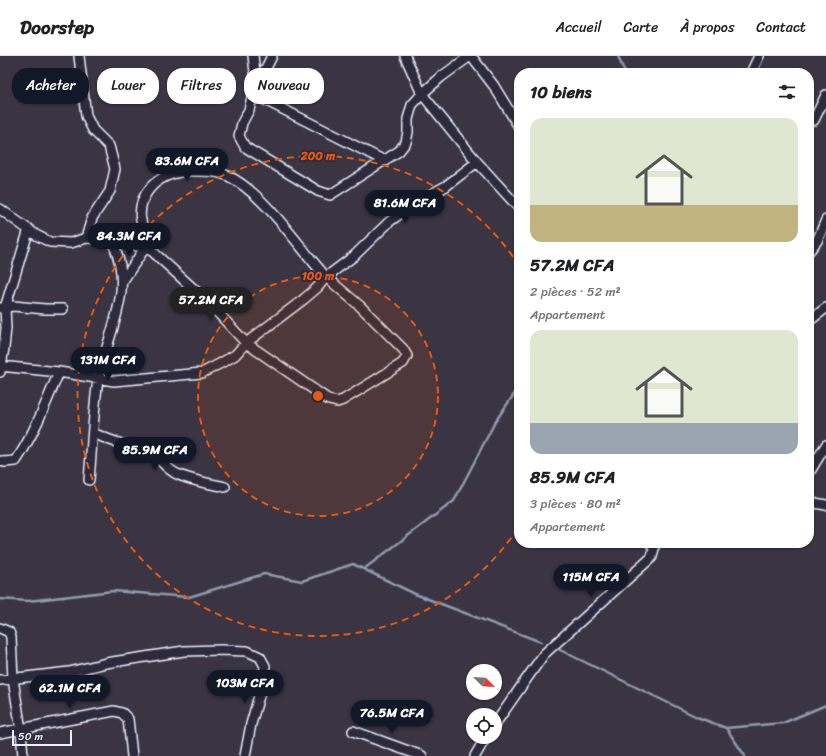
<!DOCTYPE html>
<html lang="fr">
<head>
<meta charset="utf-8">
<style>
	:root { --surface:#fff; --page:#f2f2f2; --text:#202124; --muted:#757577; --line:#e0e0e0; --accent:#111827 }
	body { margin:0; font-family:Sriracha,sans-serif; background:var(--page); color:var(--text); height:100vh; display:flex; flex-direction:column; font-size:15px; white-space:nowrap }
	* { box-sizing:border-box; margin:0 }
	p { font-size:13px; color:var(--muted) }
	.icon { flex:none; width:22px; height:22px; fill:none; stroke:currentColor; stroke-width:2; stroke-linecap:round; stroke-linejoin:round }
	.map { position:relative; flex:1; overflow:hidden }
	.side { position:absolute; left:514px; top:12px; width:300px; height:480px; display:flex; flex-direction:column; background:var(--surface); border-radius:16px; box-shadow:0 1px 3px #0004 }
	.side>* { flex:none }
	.hud { position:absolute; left:12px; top:12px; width:380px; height:36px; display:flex; gap:8px }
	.needle { width:26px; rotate:114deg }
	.controls { position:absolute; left:466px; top:608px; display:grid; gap:8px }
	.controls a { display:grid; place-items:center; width:36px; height:36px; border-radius:50%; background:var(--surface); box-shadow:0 1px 3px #0004; font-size:20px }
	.scale { position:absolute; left:12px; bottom:10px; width:60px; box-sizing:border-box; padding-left:4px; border:2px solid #e8f1f8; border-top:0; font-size:11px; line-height:14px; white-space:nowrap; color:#e8f1f8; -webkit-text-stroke:3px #2f2a3d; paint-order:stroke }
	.price { position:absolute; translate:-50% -34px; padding:0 9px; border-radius:14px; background:var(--accent); color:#fff; font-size:13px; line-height:26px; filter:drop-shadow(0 1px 2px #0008) }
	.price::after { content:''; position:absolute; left:50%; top:24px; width:12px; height:9px; margin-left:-6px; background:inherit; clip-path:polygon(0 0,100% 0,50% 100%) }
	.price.selected { background:#222; color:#fff }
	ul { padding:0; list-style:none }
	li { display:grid; align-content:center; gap:8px; height:212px; padding:0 16px }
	li span { display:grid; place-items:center; height:124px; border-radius:12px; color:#555 }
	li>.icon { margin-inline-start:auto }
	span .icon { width:72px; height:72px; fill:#fffc; stroke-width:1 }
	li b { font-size:17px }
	h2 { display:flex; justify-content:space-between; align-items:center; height:48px; padding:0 16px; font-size:17px }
	.tag { padding:0 14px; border-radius:16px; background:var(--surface); box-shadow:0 1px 3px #0004; font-size:14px; line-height:36px }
	.tag.selected { background:var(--accent); color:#fff }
	header { display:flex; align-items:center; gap:24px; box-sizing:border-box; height:56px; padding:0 20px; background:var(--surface); border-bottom:1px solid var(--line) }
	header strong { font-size:19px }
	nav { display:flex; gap:22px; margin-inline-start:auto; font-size:14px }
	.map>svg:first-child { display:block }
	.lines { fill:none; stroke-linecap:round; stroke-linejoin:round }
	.stream { stroke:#8d9cae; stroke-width:2.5 }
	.minor-casing { stroke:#e8f1f8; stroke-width:12 }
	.minor { stroke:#2f2a3d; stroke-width:9 }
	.ring { fill:none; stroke:#e8590c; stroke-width:2; stroke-dasharray:7 5 }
	.centre { fill:#e8590c; stroke:#2f2a3d; stroke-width:2 }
	.ring-label { font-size:12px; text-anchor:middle; font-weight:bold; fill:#e8590c; stroke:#2f2a3d; stroke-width:3.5; stroke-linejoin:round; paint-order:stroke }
</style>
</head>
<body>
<header>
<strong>Doorstep</strong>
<nav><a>Accueil</a><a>Carte</a><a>À propos</a><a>Contact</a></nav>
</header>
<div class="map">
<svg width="826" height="700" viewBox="0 0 826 700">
	<rect width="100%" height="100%" fill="#3b3443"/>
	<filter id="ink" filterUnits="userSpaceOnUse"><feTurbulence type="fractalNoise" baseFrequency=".025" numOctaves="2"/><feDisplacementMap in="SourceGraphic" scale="8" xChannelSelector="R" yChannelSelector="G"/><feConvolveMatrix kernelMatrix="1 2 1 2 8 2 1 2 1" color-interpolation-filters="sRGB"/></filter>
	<g filter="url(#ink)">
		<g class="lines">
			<!-- stream -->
			<path class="stream" d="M618,0l7,17
				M364,513l90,-68 41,-79 24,-35
				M0,543l28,2 85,-10 76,6 75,-23 38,7 51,-17 62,30 126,48
				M558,593l139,68 29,11 19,28
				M726,672l57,-5 43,-18"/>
			<!-- minor casing -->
			<g class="minor-casing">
				<path id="minor" d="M79,0l7,60 7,14 16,16 6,23 -5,22 -18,27 -6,20
					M253,0l3,24
					M272,0l-6,12 -10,12 -7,30 -7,13 -3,13 6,11 73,44 12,4 69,-44 7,-9 2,-10v-13l4,-14 10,-11 -17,-38
					M470,0l-29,21 -19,17 55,68 42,46
					M471,0l23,30 25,41
					M751,17l8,-17
					M253,38l132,67
					M814,64l12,-25
					M0,153l36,26 14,7 21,1 15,-5 25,1 34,9 7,3 55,50 39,42 83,57 8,2 6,-2 60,-37 4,-7 -4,-7 -43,-43 -34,-29 28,-21 35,-34 23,-17 34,-19 31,-24
					M809,195l8,-10 9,-21
					M122,226l23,-34
					M1,252l12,-2 32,3h18
					M809,265l17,-13
					M0,310l59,6 55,9 88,-8 21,-11 12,-7 11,-12 58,-44 14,-12 8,-10c-27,-30 -62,-84 -98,-101 -12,-6 -27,-5 -39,-5 -15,1 -28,5 -38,16 -19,21 -9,42 1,64
					M0,316l4,-24 2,-20 -1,-20 24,-79
					M93,377c9,4 19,8 29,11 8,1 17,2 24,5 11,4 16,16 26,22 10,8 40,13 53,16
					M0,405l4,1 12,-1c18,-27 30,-58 43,-89
					M809,417l17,-28
					M89,424c3,-33 4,-67 9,-100 1,-9 5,-18 7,-26 12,-42 27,-73 6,-115
					M809,446l17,3
					M0,572l9,4 2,5 2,42 8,51 2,26
					M0,624l69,-8 37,-9 78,-12 36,-1 27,1 13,6 5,9 -2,16 -12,42 -6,32
					M495,668l49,-70 108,-97 2,-9 -4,-5
					M353,675l69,25
					M0,677l114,-22 8,2 6,6 4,37
					M475,700l11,-19"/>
			</g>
			<!-- minor -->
			<use href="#minor" class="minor"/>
		</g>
	</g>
	<!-- distance rings -->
	<circle cx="318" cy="340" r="120" fill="#e8590c" fill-opacity=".12"/>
	<g class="ring">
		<circle cx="318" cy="340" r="120"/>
		<path d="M518 472A240 240 0 1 1 518 208"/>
	</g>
	<circle cx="318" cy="340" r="6" class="centre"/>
	<g class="ring-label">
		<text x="318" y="104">200 m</text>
		<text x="318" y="224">100 m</text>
	</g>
</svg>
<div class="controls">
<a><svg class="needle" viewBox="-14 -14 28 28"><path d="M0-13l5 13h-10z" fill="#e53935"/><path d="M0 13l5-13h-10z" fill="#757577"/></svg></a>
<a><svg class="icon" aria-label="locate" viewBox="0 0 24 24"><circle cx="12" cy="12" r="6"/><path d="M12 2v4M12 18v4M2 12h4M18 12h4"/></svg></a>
</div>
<div class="scale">50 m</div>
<b class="price" style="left:187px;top:126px">83.6M CFA</b>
<b class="price" style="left:405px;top:168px">81.6M CFA</b>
<b class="price" style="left:129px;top:201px">84.3M CFA</b>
<b class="price selected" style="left:211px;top:265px">57.2M CFA</b>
<b class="price" style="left:108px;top:325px">131M CFA</b>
<b class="price" style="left:155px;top:415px">85.9M CFA</b>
<b class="price" style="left:591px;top:542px">115M CFA</b>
<b class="price" style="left:245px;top:648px">103M CFA</b>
<b class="price" style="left:70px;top:653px">62.1M CFA</b>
<b class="price" style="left:392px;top:678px">76.5M CFA</b>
<div class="hud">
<a class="tag selected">Acheter</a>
<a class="tag">Louer</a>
<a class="tag">Filtres</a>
<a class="tag">Nouveau</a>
</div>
<section class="side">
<h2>10 biens<svg class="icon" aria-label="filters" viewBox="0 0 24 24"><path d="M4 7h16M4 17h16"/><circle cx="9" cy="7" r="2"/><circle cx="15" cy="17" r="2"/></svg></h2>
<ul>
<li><span style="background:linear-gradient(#dfe7d0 70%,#c2b280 0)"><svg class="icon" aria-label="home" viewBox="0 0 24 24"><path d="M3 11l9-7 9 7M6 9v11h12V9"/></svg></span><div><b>57.2M CFA</b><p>2 pièces · 52 m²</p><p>Appartement</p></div></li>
<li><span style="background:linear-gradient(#dfe7d0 75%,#9aa5b1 0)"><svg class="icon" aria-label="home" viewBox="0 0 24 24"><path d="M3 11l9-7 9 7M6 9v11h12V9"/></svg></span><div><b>85.9M CFA</b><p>3 pièces · 80 m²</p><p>Appartement</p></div></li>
</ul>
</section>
</div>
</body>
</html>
